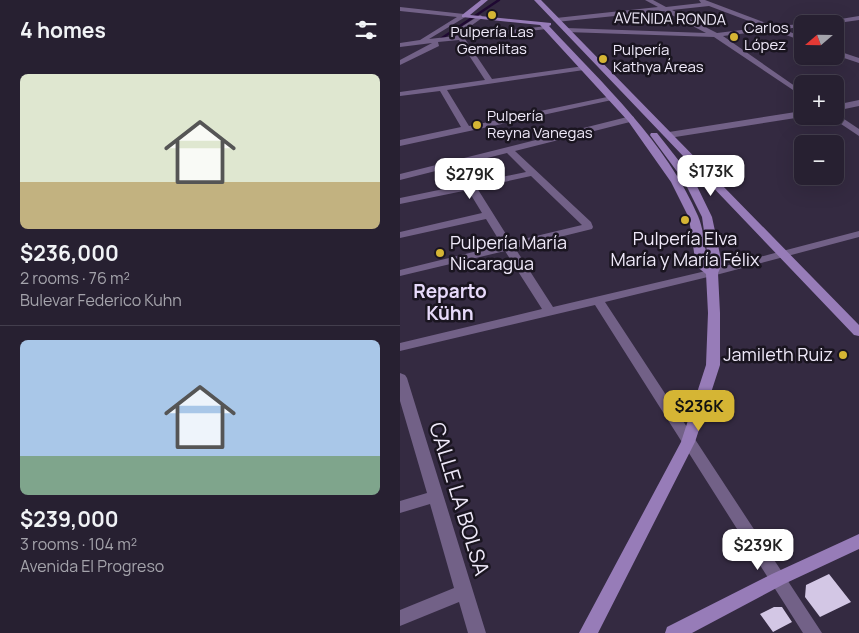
<!DOCTYPE html>
<html lang="en">
<head>
<meta charset="utf-8">
<style>
	:root { --surface:#272031; --page:#2f2839; --text:#f1f3f6; --muted:#a4a3ab; --line:#433e4d; --accent:#d5b534 }
	body { margin:0; font-family:Manrope,sans-serif; background:var(--page); color:var(--text); height:100vh; display:flex; flex-direction:column; font-size:19px; white-space:nowrap }
	* { box-sizing:border-box; margin:0 }
	p { font-size:16px; color:var(--muted) }
	.icon { flex:none; width:28px; height:28px; fill:none; stroke:currentColor; stroke-width:2; stroke-linecap:round; stroke-linejoin:round }
	.map { position:relative; flex:1; overflow:hidden }
	.sheet { display:flex; flex-direction:column; background:var(--surface); width:400px }
	.sheet>* { flex:none }
	.needle { width:32px; rotate:250deg }
	.controls { position:absolute; left:394px; top:15px; display:grid; gap:10px }
	.controls a { display:grid; place-items:center; width:50px; height:50px; border-radius:8px; background:var(--surface); box-shadow:0 5px 20px #0002,0 0 0 1px var(--line); font-size:25px }
	.price { position:absolute; translate:-50% -42px; padding:0 11px; border-radius:10px; background:#fff; color:#222; font-size:16px; line-height:32px; filter:drop-shadow(0 1px 2px #0008) }
	.price::after { content:''; position:absolute; left:50%; top:30px; width:15px; height:11px; margin-left:-8px; background:inherit; clip-path:polygon(0 0,100% 0,50% 100%) }
	.price.on { background:var(--accent); color:#111 }
	ul { padding:0; list-style:none }
	li { display:grid; align-content:center; gap:10px; height:265px; padding:0 20px }
	li+li { border-top:1px solid var(--line) }
	li span { display:grid; place-items:center; height:155px; border-radius:8px; color:#555 }
	li>.icon { margin-inline-start:auto }
	span .icon { width:90px; height:90px; fill:#fffc; stroke-width:1 }
	li b { font-size:21px }
	h2 { display:flex; justify-content:space-between; align-items:center; height:60px; padding:0 20px; font-size:21px }
	main { display:flex; flex:1; min-height:0 }
	.map>svg:first-child { display:block }
	.lines { fill:none; stroke-linecap:round; stroke-linejoin:round }
	.stream { stroke:#1f0932; stroke-width:2.5 }
	.building { fill:#d3c7e5 }
	.street { fill:#726187; fill-rule:evenodd }
	.secondary { fill:#977cb8; fill-rule:evenodd }
	.poi-dot { fill:#d5b534; stroke:#1a1520; stroke-width:2 }
	.labels { text-anchor:middle; stroke-width:5; stroke-linejoin:round; paint-order:stroke }
	.far-street-label { font-size:15px; fill:#efe9f9; stroke:#1a1520 }
	.far-poi-label { font-size:15px; fill:#efe9f9; stroke:#1a1520; text-anchor:start }
	.poi-label { font-size:18px; fill:#efe9f9; stroke:#1a1520 }
	.neighbourhood-label { font-size:19px; font-weight:bold; fill:#e7dafa; stroke:#1a1520 }
	.near-street-label { font-size:21px; fill:#efe9f9; stroke:#1a1520 }
</style>
</head>
<body>
<main>
<section class="sheet">
<h2>4 homes<svg class="icon" aria-label="filters" viewBox="0 0 24 24"><path d="M4 7h16M4 17h16"/><circle cx="9" cy="7" r="2"/><circle cx="15" cy="17" r="2"/></svg></h2>
<ul>
<li><span style="background:linear-gradient(#dfe7d0 70%,#c2b280 0)"><svg class="icon" aria-label="home" viewBox="0 0 24 24"><path d="M3 11l9-7 9 7M6 9v11h12V9"/></svg></span><div><b>$236,000</b><p>2 rooms · 76 m²</p><p>Bulevar Federico Kuhn</p></div></li>
<li><span style="background:linear-gradient(#a9c7e8 75%,#7fa58c 0)"><svg class="icon" aria-label="home" viewBox="0 0 24 24"><path d="M3 11l9-7 9 7M6 9v11h12V9"/></svg></span><div><b>$239,000</b><p>3 rooms · 104 m²</p><p>Avenida El Progreso</p></div></li>
</ul>
</section>
<div class="map">
<svg width="459" height="633" viewBox="0 0 459 633">
	<rect width="100%" height="100%" fill="#342a41"/>
	<g class="lines">
		<!-- stream -->
		<path class="stream" d="M39,40l60,-40"/>
	</g>
	<!-- building -->
	<path class="building" d="M429,574l22,28 -31,15 -15,-20 1,-12z
		M374,607h8l10,15 -19,10 -13,-18z"/>
	<g class="lines">
		<!-- street -->
		<path class="street" d="M245,0h8l13,7 35,-4 -2,-3h6l69,26 30,-2h-2v3l-19,2 19,8v4l-29,-11 -50,6 79,55v5l-88,-59 -148,-5 -3,-2 3,-2 140,5 -42,-22 -108,11 -3,-2 3,-2 102,-11zM309,6l56,21 -48,6 -45,-23z
			M0,7l64,7 3,2 -38,23 27,-3 -1,-5 25,-16 2,1v2l-21,15 2,2 85,-9v2l-2,1 -81,10 27,40 92,-13 4,2 -4,2 -137,20 22,36 143,-30 4,2 -4,2 -212,46v-6l61,-13 -21,-36 -40,5v-4l85,-12 -26,-40 -21,2 1,4 -39,19v-5l32,-17 -32,4v-4l20,-3 37,-23 -57,-6z
			M459,16v4l-28,4h-21z
			M435,50l24,8v5l-24,-8z
			M459,100v6l-24,5v-6z
			M402,111v6l-133,21 -4,-3 4,-3z
			M435,113l24,16v7l-27,-18 -1,-2h4z
			M231,116l3,1v4l-119,30 76,71 2,5 -1,2 -77,19 38,59 157,-37 149,-39v6l-143,38 -111,27 217,331h-19l-208,-328 -195,46v-8l142,-34 -37,-58 -105,25v-6l102,-25 -16,-26 -86,19v-6l82,-19 -14,-23 -68,14v-6l126,-26 -19,-19 -107,27v-6zM131,176l51,49 -71,17 -34,-54z
			M0,373l5,2 2,3 79,255h-18l-9,-31 -59,24v-16l54,-22 -24,-84 -30,9v-12l27,-8 -27,-92z"/>
		<!-- secondary -->
		<path class="secondary" d="M81,0h7l-18,15 81,8v2l-2,1c53,57 118,117 149,190 6,14 7,33 10,49l1,1 -7,-49 -18,-36 -34,-46 1,-2h6l37,47 18,37 10,47 -4,9 2,40v52l-25,77 -97,191h-19l102,-191 25,-77 2,-52 -2,-39 -10,-8 -7,-48 -18,-36 -43,-61 -88,-96 -78,-8v-2z
			M134,0h7l318,325v11l-5,-1z
			M459,534v15l-75,35 -92,49h-27l2,-6 105,-53z"/>
	</g>
	<!-- markers -->
	<g class="poi-dot">
		<circle cx="92" cy="15" r="5"/>
		<circle cx="334" cy="37" r="5"/>
		<circle cx="203" cy="59" r="5"/>
		<circle cx="77" cy="125" r="5"/>
		<circle cx="285" cy="220" r="5"/>
		<circle cx="40" cy="253" r="5"/>
		<circle cx="443" cy="355" r="5"/>
	</g>
	<g class="labels">
		<!-- far-street labels -->
		<g class="far-street-label">
			<text transform="translate(270 19) rotate(1)" y="5">AVENIDA RONDA</text>
		</g>
		<!-- far-poi labels -->
		<g class="far-poi-label">
			<text x="344" y="33">Carlos<tspan x="344" dy="17">López</tspan></text>
			<text x="92" y="37" text-anchor="middle">Pulpería Las<tspan x="92" dy="17">Gemelitas</tspan></text>
			<text x="213" y="55">Pulpería<tspan x="213" dy="17">Kathya Áreas</tspan></text>
			<text x="87" y="121">Pulpería<tspan x="87" dy="17">Reyna Vanegas</tspan></text>
		</g>
		<!-- poi labels -->
		<g class="poi-label">
			<text x="285" y="245">Pulpería Elva<tspan x="285" dy="21">María y María Félix</tspan></text>
			<text x="50" y="249" text-anchor="start">Pulpería María<tspan x="50" dy="21">Nicaragua</tspan></text>
			<text x="433" y="361" text-anchor="end">Jamileth Ruiz</text>
		</g>
		<!-- neighbourhood labels -->
		<g class="neighbourhood-label">
			<text x="50" y="298">Reparto<tspan x="50" dy="22">Kühn</tspan></text>
		</g>
		<!-- near-street labels -->
		<g class="near-street-label">
			<text transform="translate(59 499) rotate(73)" y="7">CALLE LA BOLSA</text>
		</g>
	</g>
</svg>
<div class="controls">
<a><svg class="needle" viewBox="-14 -14 28 28"><path d="M0-13l5 13h-10z" fill="#e53935"/><path d="M0 13l5-13h-10z" fill="#a4a3ab"/></svg></a>
<a>+</a>
<a>−</a>
</div>
<b class="price" style="left:311px;top:197px">$173K</b>
<b class="price" style="left:70px;top:200px">$279K</b>
<b class="price on" style="left:299px;top:432px">$236K</b>
<b class="price" style="left:358px;top:571px">$239K</b>
</div>
</main>
</body>
</html>
